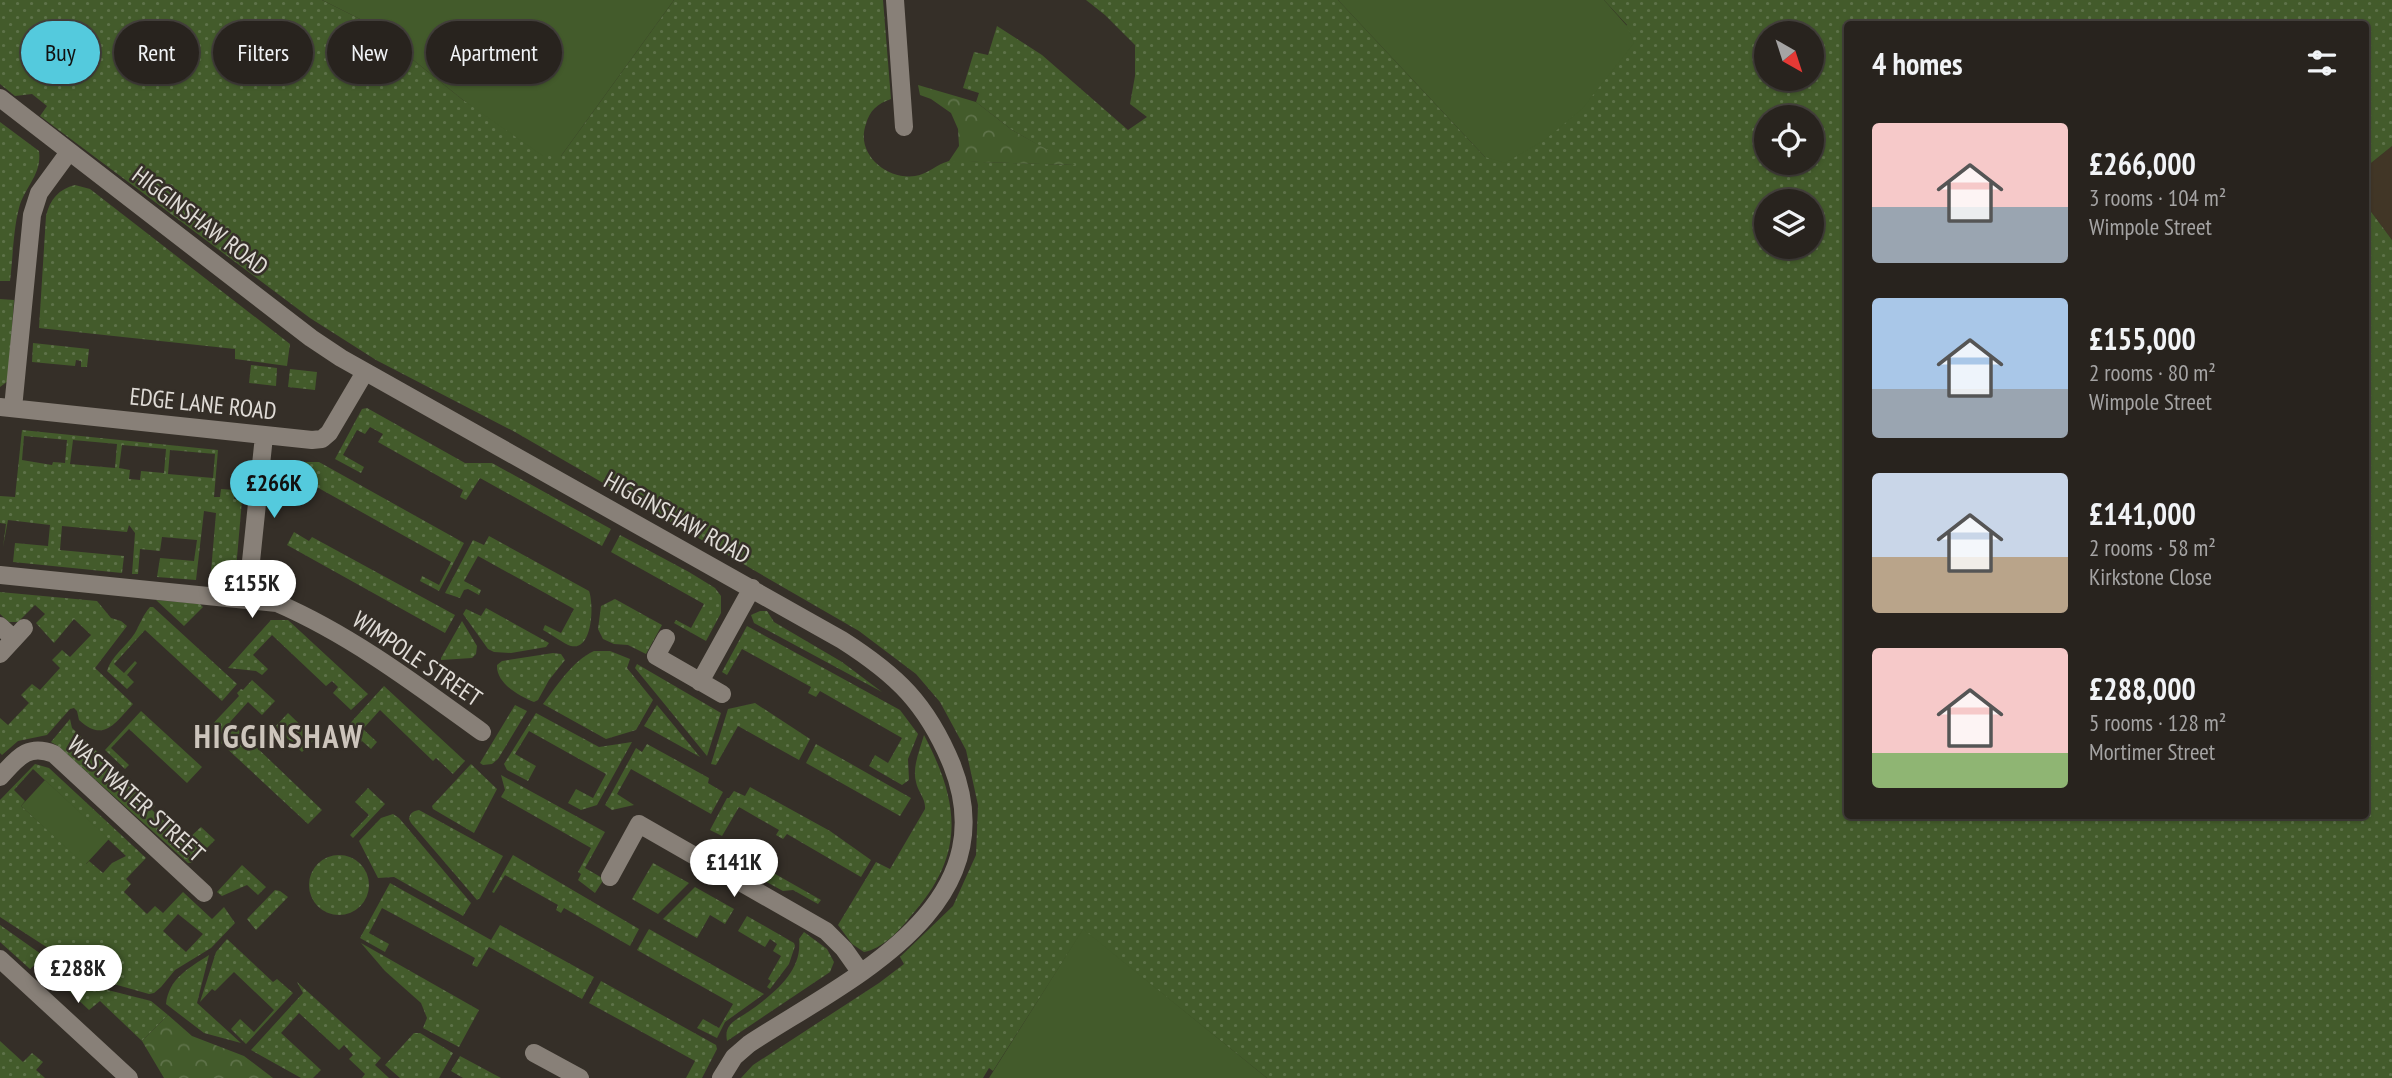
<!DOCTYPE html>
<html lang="en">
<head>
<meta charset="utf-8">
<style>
	:root { --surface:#28231e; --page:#342f2b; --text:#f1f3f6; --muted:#a5a4a4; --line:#44403c; --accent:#54cadd }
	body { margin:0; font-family:"PT Sans Narrow",sans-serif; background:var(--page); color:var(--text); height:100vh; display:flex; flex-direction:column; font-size:26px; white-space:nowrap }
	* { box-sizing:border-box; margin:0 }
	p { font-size:23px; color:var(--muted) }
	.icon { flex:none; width:38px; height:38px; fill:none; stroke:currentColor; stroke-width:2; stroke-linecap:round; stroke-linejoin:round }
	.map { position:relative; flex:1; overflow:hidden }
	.side { position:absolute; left:1844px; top:21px; width:525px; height:798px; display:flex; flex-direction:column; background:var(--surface); border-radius:7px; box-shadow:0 2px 5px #0004,0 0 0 2px var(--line) }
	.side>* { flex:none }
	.guide { position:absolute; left:21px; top:21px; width:665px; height:63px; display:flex; gap:14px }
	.needle { width:46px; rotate:141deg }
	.controls { position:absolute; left:1754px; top:21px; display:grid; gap:14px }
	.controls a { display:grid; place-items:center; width:70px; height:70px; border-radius:50%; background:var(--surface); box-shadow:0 2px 5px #0004,0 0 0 2px var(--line); font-size:35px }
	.price { position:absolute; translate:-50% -60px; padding:0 16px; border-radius:24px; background:#fff; color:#222; font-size:23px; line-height:46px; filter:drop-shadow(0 2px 4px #0008) }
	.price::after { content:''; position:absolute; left:50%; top:42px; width:21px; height:16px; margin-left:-10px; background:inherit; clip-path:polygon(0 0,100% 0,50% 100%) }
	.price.selected { background:var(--accent); color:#111 }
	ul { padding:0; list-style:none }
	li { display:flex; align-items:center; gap:21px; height:175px; padding:0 28px }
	li span { display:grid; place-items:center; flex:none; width:196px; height:140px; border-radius:7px; color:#555 }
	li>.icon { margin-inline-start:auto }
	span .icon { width:84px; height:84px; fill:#fffc; stroke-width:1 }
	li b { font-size:30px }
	h2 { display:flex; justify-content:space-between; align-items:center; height:84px; padding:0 28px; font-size:30px }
	.pill { padding:0 24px; border-radius:32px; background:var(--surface); box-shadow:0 2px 5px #0004,0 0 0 2px var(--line); font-size:24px; line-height:63px }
	.pill.selected { background:var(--accent); color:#111 }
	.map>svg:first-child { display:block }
	.industrial { fill:#413626 }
	.grass { fill:url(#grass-dots); fill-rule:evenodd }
	.forest { fill:url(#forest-crowns) }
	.park { fill:#435b2b }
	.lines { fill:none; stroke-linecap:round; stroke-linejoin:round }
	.street { stroke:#888078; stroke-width:18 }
	.labels { text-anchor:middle; stroke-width:5; stroke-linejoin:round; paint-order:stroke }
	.street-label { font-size:24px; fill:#e0dcd7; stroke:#352f28 }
	.district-label { font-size:32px; font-weight:bold; letter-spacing:2px; fill:#cdc5bc; stroke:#352f28 }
</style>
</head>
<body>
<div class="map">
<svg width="2392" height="1078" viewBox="0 0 2392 1078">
	<defs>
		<pattern id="grass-dots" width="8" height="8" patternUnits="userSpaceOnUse" patternTransform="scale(1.75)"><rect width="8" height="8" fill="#435b2b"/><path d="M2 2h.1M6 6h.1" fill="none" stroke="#5e7249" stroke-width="1.8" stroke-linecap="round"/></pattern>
		<pattern id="forest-crowns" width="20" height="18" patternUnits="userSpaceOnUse" patternTransform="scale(1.75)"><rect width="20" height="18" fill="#435b2b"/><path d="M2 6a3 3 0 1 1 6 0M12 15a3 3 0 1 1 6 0" fill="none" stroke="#5e7249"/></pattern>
	</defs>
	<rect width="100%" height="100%" fill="#352f28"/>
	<!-- industrial -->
	<path class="industrial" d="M2392,146v94l-26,-35v-38z"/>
	<!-- grass -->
	<path class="grass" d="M0,0h322l44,22 97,78 98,56 113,-156h209l8,99c-14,5 -21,11 -25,25 -11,30 21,56 49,52 13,-2 22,-12 34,-15 10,-2 23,1 33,1 30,1 61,2 91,3l-61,-35 -36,-28 3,-9 -16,-5 11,-36 14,3 9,-29 45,29 86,75 19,-13 -17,-13 5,-28v-31l-30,-30 -19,-15h252l147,157 142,-132 -23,-25h788v146l-26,21v-143h-518v792h518v-611l26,35v838h-1125l-184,-148 -90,141 -4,-3 -6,10h-242l12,-13 126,-82 25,-19 -4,-7 53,-51 23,-51 2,-50 -12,-55 -26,-48 -24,-28 -57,-43 -344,-199 -139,-72 -66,-42 -270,-202 7,-10 -15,-12 -17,2 -15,-12zM1766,33h45v46h-45zM1766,117h45v46h-45zM1766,201h45v46h-45z
		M0,122l39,29c3,24 -14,35 -20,57 -6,23 -6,50 -9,73h-10z
		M75,185l15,4 200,155 -3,22 -52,-7v-10l-196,-21 7,-112c4,-17 13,-27 29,-31z
		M0,299l14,1 -6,81 -8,6z
		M33,343l56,6 -2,18h-6v-6l-5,-1 -1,6 -43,-4z
		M251,365l26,3 -1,18 -27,-3z
		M290,369l27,3 -2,18 -27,-3z
		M367,408l98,55h27l119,66 -9,17 -122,-68 -14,22 -6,-3 3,-7 -85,-48 5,-8 -13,-7 -5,7 -8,-4 -14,25 21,12 -3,6 -26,-14 27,-50z
		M22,430l196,20 -4,47h6l1,-8 14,1 -1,9 8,1 -7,81 -3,4 -22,-2 6,-70 -12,-2 -8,69 -39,-3 3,-19 34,3 3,-21 -35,-3 -2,14 -20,-2 -2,25h-6l3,-41 -6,-8 -2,7 -65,-6 -2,24 64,6 -2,17 -109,-11 2,-19 33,3 2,-21 -42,-5 -5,27 3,-23 -6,-1v-27l15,1zM24,436l43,4 -2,23 -12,-1 -1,3 -30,-5zM73,440l44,4 -2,24 -45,-4zM122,445l44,4 -2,24 -23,-2 -1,9 -11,-1 1,-9 -11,-2zM170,450l45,4 -2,24 -45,-4z
		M305,462h14l145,81 -25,48 -19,-10 2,-5 17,9 12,-23 -154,-86z
		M294,532l15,9 3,-4 143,78 -10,18 -158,-88z
		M620,535l69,37 26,16 6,8v17l-15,28 -32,-18 2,-3 15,8 13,-24 -93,-52z
		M489,536l100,55c5,13 4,60 -18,55 -7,-2 -20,-12 -28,-16l2,-5 16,8 13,-24 -96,-53 -14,25 17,9 -2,5 -11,-6 -4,1 -4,8 -15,-5 28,-53 11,5z
		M0,592l97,9 14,17 10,3 6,5 -32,42 38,36c-18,19 -29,39 -54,16l-2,-9 -3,-3 -4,1 -23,26 -29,6 -16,14 -2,-2v-35l8,7 21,-22 -8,-8 11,-11 8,6 20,-22 -8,-8 10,-10 8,7 21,-22 -17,-16 -20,24 -18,-20 9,-9 -10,-9 -17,17h-9l-9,-8z
		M615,599l47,26 -16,29 -18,-9 -14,-1 -11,-5 -5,-10 3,-23z
		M156,600l44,4 3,3 -19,19z
		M150,607h3l84,77 -15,17 -77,-71 -31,34 10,9 11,-12 2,2 -10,12 7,7 -7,7 -20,-18c5,-16 19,-24 28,-38 5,-9 8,-18 15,-26z
		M486,608l63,35 -3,4 -35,6 -17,-1 -6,-3 -25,-35 3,-5 15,7z
		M760,611h7l7,11 68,40 40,30 -128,-69 -3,-8z
		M271,620h17l80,74 -17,16 -18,-17 5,-6 -6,-6 -6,5 -54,-51 -19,20 15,14 -6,6 -6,-4 -28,-3z
		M462,621l15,25 -1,8 -4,4 -31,2v-2z
		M747,626l153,84 18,24 -10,25 1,21 -7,5 -33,-19 6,-11 13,8 14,-25 -82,-47 -4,6 -8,-4 3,-6 -69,-38 -15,26 -5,-3z
		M594,651h16l20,8 -3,9 26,32 -17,30 -30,9 -63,-35c14,-18 29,-43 51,-53z
		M553,653l8,1 4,6 -16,20 -11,20 -4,2c-15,-6 -38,-19 -37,-37l5,-4z
		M637,664l84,49 -14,43 -72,-88z
		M252,680l23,21 -13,14 -14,-13 -18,20 92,88 -14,14 -101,-94 32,-34 -2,-3 4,-4 2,1z
		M384,686l81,75 -12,13 -17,-16 -3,3 -53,-51 -17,19 14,13 -6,7 -9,-8 -3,3 -15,-14z
		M755,703l55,36 -11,21 -61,-34 -22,39 -5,-1 17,-55z
		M515,705l12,6 -29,48 -6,5 -9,1 -3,-2z
		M657,705l43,52 -56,-31z
		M141,711l61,56 -15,16 -58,-54 -18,19 18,17 -4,4 -20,-19z
		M288,713l27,26 -13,13 -27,-25z
		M536,713l63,34 33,-5 -35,63 -16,5 -13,-7 8,-14 17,9 13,-24 -77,-43 -14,23 21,12 -8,15 -21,-11 -3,-6z
		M70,719l2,9 83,78 -3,4 12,11 4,-3 21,20 12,-11 14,13 -23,23h-4l-130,-117 -7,-4z
		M924,735c36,69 42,120 -14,182 -11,14 -28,32 -46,35l-12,-8 -14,-19 38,-63 14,7 35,-60c1,-10 -7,-17 -9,-27 -4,-15 4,-33 8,-47z
		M647,744l62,34 -1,5 15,9 -12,22 -80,-45 -14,25 17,11 -22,5 -7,-5 31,-57 6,4z
		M816,744l95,54 -11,18 -94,-53z
		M35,764l14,4 97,90 -20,21 5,5 -7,8 23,22 8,-8 8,7 20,-21 29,27 12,-12 11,16 -24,25 -36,22 -14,17 -7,6 -5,1 -53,-15 -96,-62v-117zM33,769l93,87 -14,7 -9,10 -14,-12 -3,3 -65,-58 4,-5 -11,-11zM178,914l25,20 -17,18 -23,-21z
		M471,764l26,25 -23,44 -41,-24 -1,-3z
		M501,775l104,57 -20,36 19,11 -9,14 -17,-13 3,-6 -3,-2 13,-24 -90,-51 4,-7z
		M750,787l80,44 41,29 -10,17 -74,-43 -4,5 -7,-4 3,-5 -40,-23 -17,29 -12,-6 17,-32h2l5,-7 11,5z
		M368,788l17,16 -32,34 -3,-3 19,-20 -14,-13z
		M419,810l84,46 -23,42 -3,2 -66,-77 -2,-4c1,-6 4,-8 10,-9z
		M393,814l6,4 72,85 -8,13 -69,-39 -16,1 -19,-37 22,-23z
		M740,854l81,46 -3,4 -25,-14 -10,1 -49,-27z
		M309 885a30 30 0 1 1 60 0a30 30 0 1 1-60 0Z
		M513,855l126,74 -9,17 -66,-38 -3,5 -5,-3 2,-5 -53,-30 -11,18 -2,-1z
		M653,863l36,20 -31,31 -26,-15z
		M242,865l24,22 -8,8 -11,-10 -25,11 -5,-4z
		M390,883l101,57 9,-15 94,52 -12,22 -93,-52 -12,20 -5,-2 3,-7 -93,-50 -13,25 20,11 -4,8 -25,-14z
		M695,887l39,22 -9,15 -15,-9 -13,23 -34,-19z
		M275,890l5,1 8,6 -32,33 -9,-11z
		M747,916l47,27 1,3 -6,18 -19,25 -3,-2 4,-6 -3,-2 13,-23 -8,-5 4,-7 -7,-5 -5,8 -27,-16z
		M0,925l58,41 38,21 55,14 17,14 -26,26 -42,-40 -11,9 -51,-48 -8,7 -30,-27z
		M649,929l115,65 -39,28 -8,16 -20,-10 6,-9 16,9 14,-24 -96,-54z
		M804,932l23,17 7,13 -4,10 -103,69c-1,-6 -1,-11 3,-16 4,-5 12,-9 18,-13 24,-17 55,-40 51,-73z
		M227,939l46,43 4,-3 16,14 -47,51 -15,-15 9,-10 14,13 20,-22 -40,-38 -19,19 -3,-2 -12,13 16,-50z
		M361,943l118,67 -20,37 -36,-19 4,-10 -6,-15 -36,-32z
		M209,955l-12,48 44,40 -37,-10 -38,-29c3,-26 23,-36 43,-49z
		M601,981l115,64 1,4 -15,29h-16l9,-17 -106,-58z
		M297,982l84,76 -6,7 14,13h-27l3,-4 -16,-15 4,-4 -9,-10 -5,5 -40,-37 -18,20 40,37 -8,8h-12l-50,-28 52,-57z
		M414,1033h6l33,20 -14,25h-39l-15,-13z
		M0,1041l23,21 9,-9 11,9 -7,8 9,8h-45z
		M460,1056l41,22h-38l-12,-7z"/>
	<!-- forest -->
	<path class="forest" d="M918,85l58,17 36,28 63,35 -126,-4 10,-15 -1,-17 -7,-16 -20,-14 -11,-4z
		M168,1015l24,21 52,20 29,22h-109l-22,-37z"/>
	<!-- park -->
	<path class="park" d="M322,0h352l-113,156h-18l-80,-56 -97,-78z
		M1338,0h266l23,26 7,17 -52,66 -36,30 -41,24 -20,-6z
		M45,780l64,59 -24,26 -64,-59z
		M1083,929l184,149h-278z"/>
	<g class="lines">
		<!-- street -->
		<path class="street" d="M895,0l9,127
			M0,98l311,240 30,20 501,282c55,35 85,64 110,125 57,144 -107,216 -203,279l-15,13 -13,21
			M0,407l312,33 10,-1 7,-6 36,-61
			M13,408l19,-193 7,-22 30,-41
			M0,575l277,28c74,32 140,82 205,129
			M247,600l17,-164
			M0,626l14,13
			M666,638l-10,18 66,38
			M0,654l24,-26
			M700,682l52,-94
			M0,777c17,-18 27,-34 54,-23l150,139
			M610,877l29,-53 187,107 18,18 17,24
			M0,959l129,119
			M534,1053l46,25"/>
	</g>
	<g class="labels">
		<!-- street labels -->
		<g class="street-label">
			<text transform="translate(200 221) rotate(37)" y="8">HIGGINSHAW ROAD</text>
			<text transform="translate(203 404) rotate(6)" y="8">EDGE LANE ROAD</text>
			<text transform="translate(677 518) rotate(29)" y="8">HIGGINSHAW ROAD</text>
			<text transform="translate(417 659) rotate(34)" y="8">WIMPOLE STREET</text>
			<text transform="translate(136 799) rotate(42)" y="8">WASTWATER STREET</text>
		</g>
		<!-- district labels -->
		<g class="district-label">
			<text x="279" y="748">HIGGINSHAW</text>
		</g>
	</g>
</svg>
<div class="controls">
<a><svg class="needle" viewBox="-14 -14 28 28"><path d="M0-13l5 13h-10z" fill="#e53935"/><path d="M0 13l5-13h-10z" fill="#a5a4a4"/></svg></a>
<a><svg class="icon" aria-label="locate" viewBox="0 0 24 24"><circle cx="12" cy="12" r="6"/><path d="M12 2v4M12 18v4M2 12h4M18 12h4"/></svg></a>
<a><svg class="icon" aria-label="layers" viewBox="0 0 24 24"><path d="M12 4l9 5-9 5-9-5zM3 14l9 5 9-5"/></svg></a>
</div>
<b class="price selected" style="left:274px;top:520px">£266K</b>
<b class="price" style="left:252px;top:620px">£155K</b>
<b class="price" style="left:734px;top:899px">£141K</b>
<b class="price" style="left:78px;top:1005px">£288K</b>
<div class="guide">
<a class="pill selected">Buy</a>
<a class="pill">Rent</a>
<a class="pill">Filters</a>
<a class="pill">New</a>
<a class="pill">Apartment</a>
</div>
<section class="side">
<h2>4 homes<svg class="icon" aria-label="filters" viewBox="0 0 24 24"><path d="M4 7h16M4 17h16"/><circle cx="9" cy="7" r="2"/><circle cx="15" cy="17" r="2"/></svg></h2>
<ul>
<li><span style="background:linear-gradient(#f6c9c9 60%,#9aa5b1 0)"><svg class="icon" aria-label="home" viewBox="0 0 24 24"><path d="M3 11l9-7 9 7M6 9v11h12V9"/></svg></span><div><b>£266,000</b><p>3 rooms · 104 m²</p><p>Wimpole Street</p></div></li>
<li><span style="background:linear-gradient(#a9c7e8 65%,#9aa5b1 0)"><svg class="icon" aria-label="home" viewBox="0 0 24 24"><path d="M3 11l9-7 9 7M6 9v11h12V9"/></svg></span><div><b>£155,000</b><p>2 rooms · 80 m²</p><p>Wimpole Street</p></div></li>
<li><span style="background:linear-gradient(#c9d6e8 60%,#b9a48a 0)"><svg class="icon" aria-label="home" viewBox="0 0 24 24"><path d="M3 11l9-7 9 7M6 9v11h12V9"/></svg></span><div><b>£141,000</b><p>2 rooms · 58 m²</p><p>Kirkstone Close</p></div></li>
<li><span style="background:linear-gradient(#f6c9c9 75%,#8fb573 0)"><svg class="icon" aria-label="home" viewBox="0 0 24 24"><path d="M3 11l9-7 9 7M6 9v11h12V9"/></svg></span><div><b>£288,000</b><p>5 rooms · 128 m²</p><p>Mortimer Street</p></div></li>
</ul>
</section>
</div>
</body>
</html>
